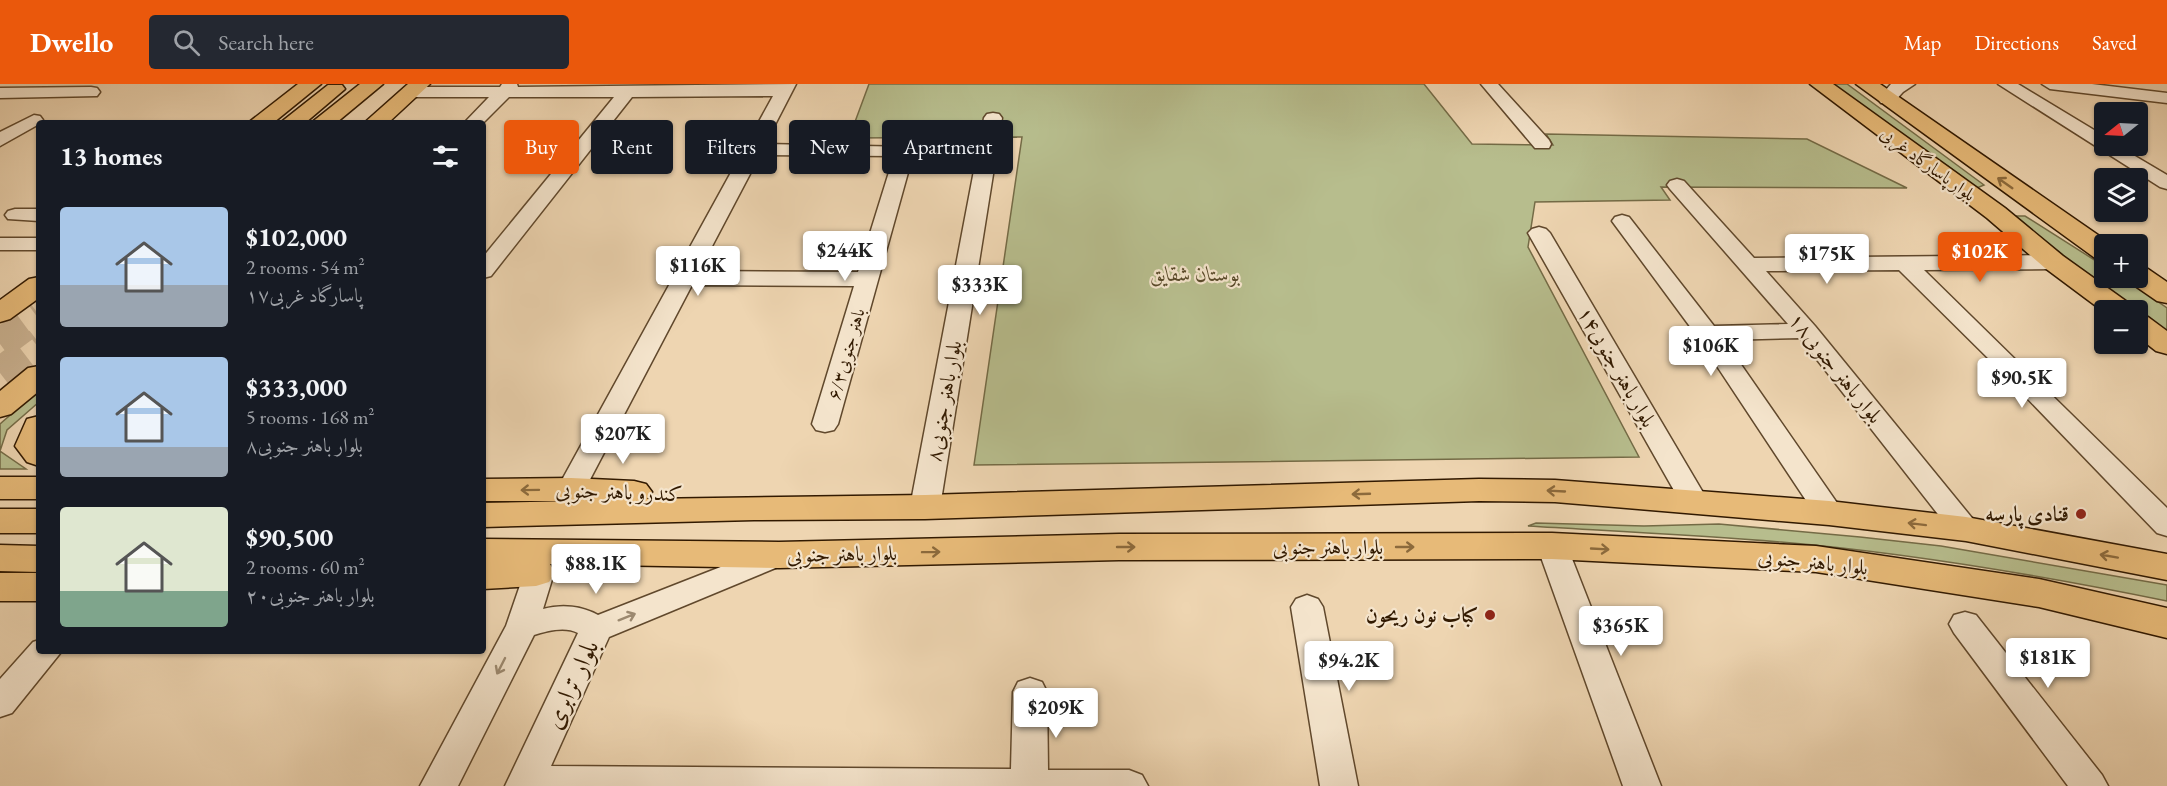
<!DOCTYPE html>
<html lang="en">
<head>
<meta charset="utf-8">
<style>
	:root { --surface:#171b24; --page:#242831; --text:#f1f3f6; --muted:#9ea1a6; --accent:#ea580c }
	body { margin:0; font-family:"EB Garamond",Amiri,serif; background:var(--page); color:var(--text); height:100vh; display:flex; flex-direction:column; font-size:22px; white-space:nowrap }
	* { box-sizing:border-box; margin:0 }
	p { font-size:20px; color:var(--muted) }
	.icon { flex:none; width:33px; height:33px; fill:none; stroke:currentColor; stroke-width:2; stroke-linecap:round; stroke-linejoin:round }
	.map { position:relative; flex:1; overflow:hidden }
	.sheet { position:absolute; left:36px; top:36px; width:450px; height:534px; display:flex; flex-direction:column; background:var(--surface); border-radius:6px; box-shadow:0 2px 4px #0004 }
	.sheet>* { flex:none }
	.hud { position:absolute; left:504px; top:36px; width:570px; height:54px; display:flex; gap:12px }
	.needle { width:39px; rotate:252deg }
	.tools { position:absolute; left:2094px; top:18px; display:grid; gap:12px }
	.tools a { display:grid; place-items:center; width:54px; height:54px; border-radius:6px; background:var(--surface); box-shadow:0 2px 4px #0004; font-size:30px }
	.price { position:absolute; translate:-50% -51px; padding:0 14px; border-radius:6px; background:#fff; color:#222; font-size:20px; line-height:39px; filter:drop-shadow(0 2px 3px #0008) }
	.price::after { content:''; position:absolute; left:50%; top:36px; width:18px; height:14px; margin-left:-9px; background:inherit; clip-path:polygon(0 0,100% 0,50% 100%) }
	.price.selected { background:var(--accent); color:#fff }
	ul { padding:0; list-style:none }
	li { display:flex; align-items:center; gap:18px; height:150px; padding:0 24px }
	li span { display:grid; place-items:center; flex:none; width:168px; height:120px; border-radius:6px; color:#555 }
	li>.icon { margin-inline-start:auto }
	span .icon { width:72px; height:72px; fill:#fffc; stroke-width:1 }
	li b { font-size:26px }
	h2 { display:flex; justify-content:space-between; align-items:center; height:72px; padding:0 24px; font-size:26px }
	.tag { padding:0 21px; border-radius:6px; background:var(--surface); box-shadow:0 2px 4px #0004; font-size:21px; line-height:54px }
	.tag.selected { background:var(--accent); color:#fff }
	header { display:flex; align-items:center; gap:36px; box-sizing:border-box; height:84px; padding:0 30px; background:var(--accent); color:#fff }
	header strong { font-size:28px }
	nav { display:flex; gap:33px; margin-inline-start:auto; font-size:21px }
	.search { width:420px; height:54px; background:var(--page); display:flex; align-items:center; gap:15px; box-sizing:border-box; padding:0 21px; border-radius:6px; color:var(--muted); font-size:22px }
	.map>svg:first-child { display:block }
	.green { fill:#b7bd8d; stroke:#746b46; stroke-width:1.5 }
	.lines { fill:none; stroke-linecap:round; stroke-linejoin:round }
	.highway-tunnel { stroke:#c8af8e; stroke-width:31; stroke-dasharray:31 15; stroke-linecap:butt }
	.minor-casing { stroke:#60482c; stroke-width:3 }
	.major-casing { stroke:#311900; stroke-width:3 }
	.highway-casing { stroke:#311900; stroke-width:3 }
	.minor { fill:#f4e4cc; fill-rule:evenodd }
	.major { fill:#e7ba78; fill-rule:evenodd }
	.highway { fill:#e7ba78; fill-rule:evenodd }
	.oneway { stroke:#8c6a3c }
	.oneway2 { stroke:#9c8970 }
	.poi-dot { fill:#8f2418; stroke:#f4e4cc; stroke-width:2 }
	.labels { text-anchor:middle; stroke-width:4.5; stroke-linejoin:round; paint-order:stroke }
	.far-street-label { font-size:18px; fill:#311900; stroke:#f4e4cc }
	.park-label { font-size:21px; font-style:italic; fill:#594a2a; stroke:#f4e4cc }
	.street-label { font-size:21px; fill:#311900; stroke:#f4e4cc }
	.poi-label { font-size:21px; font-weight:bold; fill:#311900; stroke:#f4e4cc; text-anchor:end }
	.near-street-label { font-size:26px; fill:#311900; stroke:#f4e4cc }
</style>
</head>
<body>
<header>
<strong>Dwello</strong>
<div class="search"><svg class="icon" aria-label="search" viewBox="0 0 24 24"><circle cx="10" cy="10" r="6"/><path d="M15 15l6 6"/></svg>Search here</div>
<nav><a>Map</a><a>Directions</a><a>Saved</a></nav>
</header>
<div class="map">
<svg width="2167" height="702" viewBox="0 0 2167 702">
	<rect width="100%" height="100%" fill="#eed5b1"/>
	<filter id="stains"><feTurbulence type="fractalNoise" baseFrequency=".00333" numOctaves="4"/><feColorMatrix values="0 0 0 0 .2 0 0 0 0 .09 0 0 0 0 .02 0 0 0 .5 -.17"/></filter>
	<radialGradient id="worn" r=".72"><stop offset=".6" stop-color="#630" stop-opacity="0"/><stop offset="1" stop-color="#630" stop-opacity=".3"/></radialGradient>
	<!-- green -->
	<path class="green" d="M869,0h555l48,60 81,1 -7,-11 261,5 100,49 -246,-1 9,13 -135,2 -7,45 111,210 -665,8 48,-328 -173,1z
		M1832,0h15l137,101 -7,3 -29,-22 -43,-26z
		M2014,132h11l79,50v12h19l44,30v24l-70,-49z
		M39,306v12l-32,28 -7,21 26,18h-26v-45z
		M1536,439l108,3 75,-2 141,13 81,9 226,39v16c-128,-26 -256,-48 -386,-59 -84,-7 -169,-11 -253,-16z"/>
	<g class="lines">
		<!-- highway-tunnel -->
		<path class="highway-tunnel" d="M0,260l39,-29
			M0,289l39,-30"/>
		<!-- minor casing -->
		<g class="minor-casing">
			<path id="minor" d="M502,0h15l1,3 278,-3 -31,60 147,3 2,4 -76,273 -4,6 -9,2 -9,-2 -4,-6 42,-138 -162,-1 -107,204 -4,7 -10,2 -10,-2 -4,-7 216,-393 -141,1 -141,179 -8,2v-21l131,-160h-105l-26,26h-19l25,-26h-79l-6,-1 -3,-4 3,-4 6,-1h90zM760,71l134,1 -36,116 -159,-1z
				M1481,0h17l51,56 2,4 -2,4h-14z
				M1891,0h24l-12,8 -10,11h-12l-3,-4z
				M1998,0h20l86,52v10h14l49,29v14l-7,-2z
				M2042,0h50l75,9v10l-117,-14z
				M91,3l6,1 3,4 -3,4 -97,2v-10z
				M993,29l6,1 3,4 -62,389 -5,7 -10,3 -10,-3 -5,-7 74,-389 3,-4z
				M34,31l6,1 3,4 -2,3 -41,23v-14z
				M1677,95l7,2 70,77 300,-3 8,2 3,5 -3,5 -8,2 -130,1 243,238v28l-10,-3 -160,-166 -98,-97 -133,1 49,55 166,203 -4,7 -11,3 -11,-3 -155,-198 -76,2 120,173 -5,7 -10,3 -10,-3 -122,-184 -85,-115 3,-4 7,-2 7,2 85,109 74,-2 -118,-135 -3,-4 3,-4z
				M15,125h24v12l-31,-2 -3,-4 3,-4z
				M1539,143l7,2 4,4 158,268 -4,7 -10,3 -10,-3 -4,-7 -152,-268 4,-4z
				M0,154h39v12h-39z
				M1552,452l11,3 4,7 94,240h-38l-86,-240 4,-7z
				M779,460l11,4 4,7 -4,7 -181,75 -58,129 460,3 2,-77 5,-10 12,-4 12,4 5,10 1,78h81l13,5 6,11h-643l73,-153c-13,-7 -31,-2 -44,2l-76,151h-38l86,-160 21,-61 11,-3 11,3 5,8 -11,36c19,-5 39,-3 55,6z
				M1307,511l11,4 5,8 35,179h-38l-29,-179 5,-8z
				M1965,528l11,3 126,160 6,11h-40l-114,-153 -5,-9 5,-9z
				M39,556v11h23l-50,62 -12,4v-38l33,-37z"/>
		</g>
		<!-- major casing -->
		<g class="major-casing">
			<path id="major" d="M298,0h23l-48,39h-25z
				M408,0h22l-42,39h-24z
				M1810,0h23l172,124 58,48 67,48 4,6 -30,2 -59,-44 -58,-50z
				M1856,0h24l231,160h-7v16l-9,-2z
				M2138,183l10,2 19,13v21l-10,-2 -29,-20 -2,-3h12z
				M39,193v21l-29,21 -10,3v-22l29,-21z
				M2138,230l10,3 19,14v23l-11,-3 -18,-14z
				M39,282v25l-28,23 -11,3v-26l28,-23z
				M39,332v50l-12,-4 -12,-16 12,-27z
				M0,393h39v22h-39z
				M571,394l63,3 12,3 6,8 -5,7 278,-4 554,-16 76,1 274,21 137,16 201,37v26l-201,-39 -137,-16 -274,-23 -76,-1 -554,18 -171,1 -271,7v-24l94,-2h-94v-22z
				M0,425h39v24h-39z
				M1552,449l264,13 223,33 128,29v30l-128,-31 -223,-35 -264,-13 -433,1 -340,8 -229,-4 5,9 -6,9 -13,4 -53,3v-50l296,3 340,-8z
				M0,461l39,1v26l-39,-1z
				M0,489h39v28h-39z"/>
		</g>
		<!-- highway casing -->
		<g class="highway-casing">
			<path id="highway" d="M360,0h23l-47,39h-25z
				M328,1h14l3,4 -40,34h-25z"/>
		</g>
		<!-- minor -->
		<use href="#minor" class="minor"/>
		<!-- major -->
		<use href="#major" class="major"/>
		<!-- highway -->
		<use href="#highway" class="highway"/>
	</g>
	<!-- one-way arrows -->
	<defs><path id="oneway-shaft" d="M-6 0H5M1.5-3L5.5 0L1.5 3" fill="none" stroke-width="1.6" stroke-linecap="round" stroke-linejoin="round" transform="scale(1.5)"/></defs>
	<g class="oneway">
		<use href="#oneway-shaft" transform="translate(2005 99) rotate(-145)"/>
		<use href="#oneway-shaft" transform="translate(530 406) rotate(179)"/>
		<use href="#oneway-shaft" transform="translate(1556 407) rotate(-177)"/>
		<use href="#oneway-shaft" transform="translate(1361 410) rotate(178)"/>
		<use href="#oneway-shaft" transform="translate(1917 440) rotate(-173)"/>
		<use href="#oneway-shaft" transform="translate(1126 463)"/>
		<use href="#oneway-shaft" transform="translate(1405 463)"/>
		<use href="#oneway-shaft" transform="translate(1600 465) rotate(3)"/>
		<use href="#oneway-shaft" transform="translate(931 468) rotate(-1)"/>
		<use href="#oneway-shaft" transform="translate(2109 472) rotate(-170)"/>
	</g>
	<g class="oneway2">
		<use href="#oneway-shaft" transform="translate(627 533) rotate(-22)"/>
		<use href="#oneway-shaft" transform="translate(501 582) rotate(117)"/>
	</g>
	<!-- markers -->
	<g class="poi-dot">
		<circle cx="2081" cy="430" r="6"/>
		<circle cx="1490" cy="531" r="6"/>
	</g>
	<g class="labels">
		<!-- far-street labels -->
		<g class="far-street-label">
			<text transform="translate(1928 80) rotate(36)" y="6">بلوار پاسارگاد غربی</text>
			<text transform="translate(846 270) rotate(-74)" y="6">۶/۳باهنر جنوبی</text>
		</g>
		<!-- park labels -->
		<g class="park-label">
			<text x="1195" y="197">بوستان شقایق</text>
		</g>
		<!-- street labels -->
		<g class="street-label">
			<text transform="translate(1617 283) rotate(60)" y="7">بلوار باهنر جنوبی۱۴</text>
			<text transform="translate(1836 284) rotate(51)" y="7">۱۸بلوار باهنر جنوبی</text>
			<text transform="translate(944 317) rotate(-80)" y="7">۸بلوار باهنر جنوبی</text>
			<text transform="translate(619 408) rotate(2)" y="7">کندرو باهنر جنوبی</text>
			<text x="1328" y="470">بلوار باهنر جنوبی</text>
			<text transform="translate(842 470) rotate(-1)" y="7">بلوار باهنر جنوبی</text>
			<text transform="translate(1813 478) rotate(6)" y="7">بلوار باهنر جنوبی</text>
		</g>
		<!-- poi labels -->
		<g class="poi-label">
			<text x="2069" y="437">قنادی پارسه</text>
			<text x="1478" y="538">کباب نون ریحون</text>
		</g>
		<!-- near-street labels -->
		<g class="near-street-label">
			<text transform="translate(571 600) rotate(-65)" y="9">بلوار ترابری</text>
		</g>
	</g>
	<rect width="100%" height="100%" filter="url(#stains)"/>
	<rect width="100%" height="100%" fill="url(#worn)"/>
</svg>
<div class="tools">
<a><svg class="needle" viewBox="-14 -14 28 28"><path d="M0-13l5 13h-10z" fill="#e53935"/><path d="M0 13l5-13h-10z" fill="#9ea1a6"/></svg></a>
<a><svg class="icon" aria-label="layers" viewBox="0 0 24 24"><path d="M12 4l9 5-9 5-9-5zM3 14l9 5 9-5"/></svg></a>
<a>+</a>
<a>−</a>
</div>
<b class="price" style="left:845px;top:198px">$244K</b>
<b class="price selected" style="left:1980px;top:199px">$102K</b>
<b class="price" style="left:1827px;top:201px">$175K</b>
<b class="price" style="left:698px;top:213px">$116K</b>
<b class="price" style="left:980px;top:232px">$333K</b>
<b class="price" style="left:1711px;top:293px">$106K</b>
<b class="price" style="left:2022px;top:325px">$90.5K</b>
<b class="price" style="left:623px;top:381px">$207K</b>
<b class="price" style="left:596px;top:511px">$88.1K</b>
<b class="price" style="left:1621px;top:573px">$365K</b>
<b class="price" style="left:2048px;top:605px">$181K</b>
<b class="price" style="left:1349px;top:608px">$94.2K</b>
<b class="price" style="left:1056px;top:655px">$209K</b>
<div class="hud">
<a class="tag selected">Buy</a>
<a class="tag">Rent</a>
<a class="tag">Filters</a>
<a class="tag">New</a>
<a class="tag">Apartment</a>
</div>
<section class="sheet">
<h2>13 homes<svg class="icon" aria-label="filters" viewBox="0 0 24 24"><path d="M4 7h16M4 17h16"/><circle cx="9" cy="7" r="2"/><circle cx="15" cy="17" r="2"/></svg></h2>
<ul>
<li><span style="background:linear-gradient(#a9c7e8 65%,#9aa5b1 0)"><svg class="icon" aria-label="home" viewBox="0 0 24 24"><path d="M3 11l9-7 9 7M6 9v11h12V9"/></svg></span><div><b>$102,000</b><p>2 rooms · 54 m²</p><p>پاسارگاد غربی۱۷</p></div></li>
<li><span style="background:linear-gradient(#a9c7e8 75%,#9aa5b1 0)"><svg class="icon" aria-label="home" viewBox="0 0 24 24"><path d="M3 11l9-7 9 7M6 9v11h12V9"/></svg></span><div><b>$333,000</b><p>5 rooms · 168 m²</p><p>۸بلوار باهنر جنوبی</p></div></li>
<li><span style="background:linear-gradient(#dfe7d0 70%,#7fa58c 0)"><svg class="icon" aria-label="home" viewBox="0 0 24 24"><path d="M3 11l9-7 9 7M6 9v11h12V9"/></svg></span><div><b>$90,500</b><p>2 rooms · 60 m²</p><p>بلوار باهنر جنوبی۲۰</p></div></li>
</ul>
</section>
</div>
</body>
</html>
